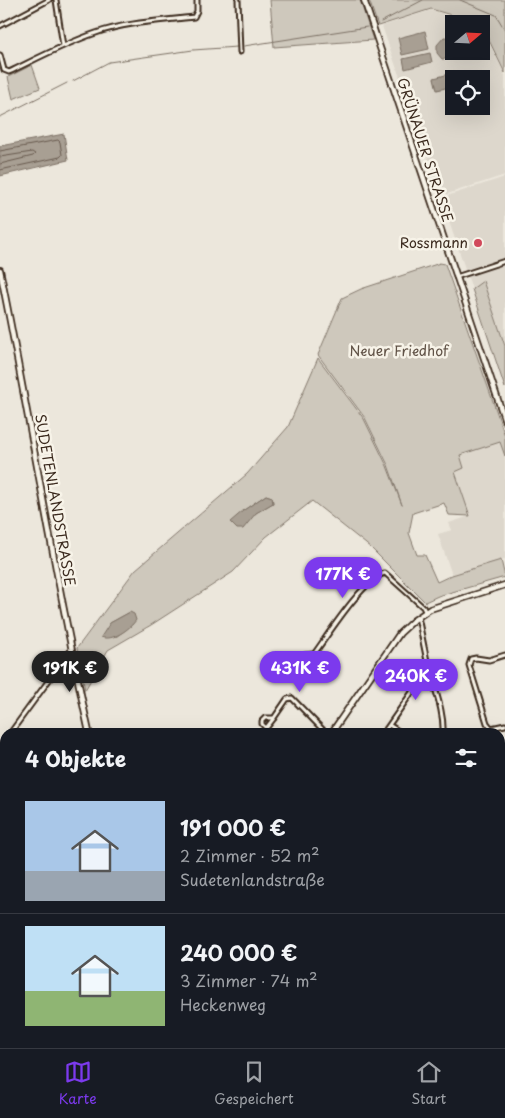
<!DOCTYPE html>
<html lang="de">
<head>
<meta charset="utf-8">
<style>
	:root { --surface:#171b24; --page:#242831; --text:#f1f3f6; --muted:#9ea1a6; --line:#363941; --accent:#7c3aed }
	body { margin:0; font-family:"Playpen Sans",sans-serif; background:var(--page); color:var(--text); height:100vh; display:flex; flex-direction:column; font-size:19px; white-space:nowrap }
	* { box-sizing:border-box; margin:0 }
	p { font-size:16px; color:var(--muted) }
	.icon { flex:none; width:28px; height:28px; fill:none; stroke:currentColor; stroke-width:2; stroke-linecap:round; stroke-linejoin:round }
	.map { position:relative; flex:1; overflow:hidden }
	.panel { position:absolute; left:0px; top:728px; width:505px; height:321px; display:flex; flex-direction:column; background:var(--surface); border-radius:15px 15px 0 0; box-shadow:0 5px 20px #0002 }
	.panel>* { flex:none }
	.needle { width:32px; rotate:71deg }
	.tools { position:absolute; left:445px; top:15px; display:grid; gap:10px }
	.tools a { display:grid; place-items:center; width:45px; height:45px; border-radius:0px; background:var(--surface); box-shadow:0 5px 20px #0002; font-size:25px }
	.price { position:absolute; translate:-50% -42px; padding:0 11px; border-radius:18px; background:var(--accent); color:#fff; font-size:16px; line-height:32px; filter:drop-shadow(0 1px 2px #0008) }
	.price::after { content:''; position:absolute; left:50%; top:30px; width:15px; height:11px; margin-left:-8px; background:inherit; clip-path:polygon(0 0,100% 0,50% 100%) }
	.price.current { background:#222; color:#fff }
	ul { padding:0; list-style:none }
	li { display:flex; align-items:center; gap:15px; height:125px; padding:0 25px }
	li+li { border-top:1px solid var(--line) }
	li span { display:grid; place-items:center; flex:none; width:140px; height:100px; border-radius:0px; color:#555 }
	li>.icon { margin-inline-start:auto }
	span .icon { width:60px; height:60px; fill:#fffc; stroke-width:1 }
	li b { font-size:21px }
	h2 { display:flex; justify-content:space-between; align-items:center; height:60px; padding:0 25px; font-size:21px }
	.tabs { display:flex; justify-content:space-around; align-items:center; height:70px; border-top:1px solid var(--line); background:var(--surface); font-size:14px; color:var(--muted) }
	.tabs a { display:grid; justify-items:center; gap:2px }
	.tabs .current { color:var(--accent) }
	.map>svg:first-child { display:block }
	.built { fill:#ddd7cc; fill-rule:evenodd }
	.green { fill:#cec8bc; stroke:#84796d; fill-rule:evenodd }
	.water { fill:#a89f93; stroke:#7c7064 }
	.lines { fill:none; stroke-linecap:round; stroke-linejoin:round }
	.shore { stroke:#67594d; stroke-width:1 }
	.stream { stroke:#7c7064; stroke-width:1 }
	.minor-casing { stroke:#3b2a1e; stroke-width:7 }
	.tertiary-casing { stroke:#3b2a1e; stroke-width:8 }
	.minor { stroke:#f7f3e8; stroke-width:3 }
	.tertiary { stroke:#f7f3e8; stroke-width:4.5 }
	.poi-dot { fill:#d1495b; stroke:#f7f3e8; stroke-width:2 }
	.labels { text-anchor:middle; stroke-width:5; stroke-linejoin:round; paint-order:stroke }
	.street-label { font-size:14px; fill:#3b2a1e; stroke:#f7f3e8 }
	.poi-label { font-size:14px; fill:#3b2a1e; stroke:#f7f3e8; text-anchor:end }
	.park-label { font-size:14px; fill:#605246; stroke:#f7f3e8 }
</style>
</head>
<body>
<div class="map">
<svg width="505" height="1048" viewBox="0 0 505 1048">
	<rect width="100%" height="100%" fill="#ece7dc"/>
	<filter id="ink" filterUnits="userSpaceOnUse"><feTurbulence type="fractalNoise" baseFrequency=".02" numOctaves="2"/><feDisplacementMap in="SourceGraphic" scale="10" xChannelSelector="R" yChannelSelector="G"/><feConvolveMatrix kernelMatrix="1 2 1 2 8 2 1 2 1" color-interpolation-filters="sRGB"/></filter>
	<g filter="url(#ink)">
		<!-- built -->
		<path class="built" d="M431,10l45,14h-22v27h27v-23l24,47v100l-64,21 -59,-170zM454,79h27v27h-27z
			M505,177v169l-22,-65 -11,8 -31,-91z
			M500,441l5,15v103l-53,16 -14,-41 14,-4 -3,-7 21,-7 -15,-45 4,-16z"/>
		<!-- green -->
		<path class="green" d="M270,0h90l13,40 -99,7z
			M369,0h136v73l-24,-49 -50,-15 -53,17z
			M32,65l8,23 -27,11 -5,-22z
			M440,263l5,1 60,172v20l-5,-14 -40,13 4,13 -9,4 15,44 -21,-1 -5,-12 -31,10 -4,20 8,22h8l12,27 15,-7 49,-15 4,17 -67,19 -13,6 -54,-54 -59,-47 -46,36 -33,35 -82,53 -43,25 -23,40 -8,-42 58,-78 112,-96 41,-47 30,-69 46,61 23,47 15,39 -14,-40 -23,-47 -47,-63 24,-57 19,-9zM266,495l6,2 1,6 -17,10 -12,-3zM130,612l3,12 -17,13 -6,-14z
			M483,281l22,65v42l-33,-99z
			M500,863l5,6v88h-5z"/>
		<!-- water -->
		<path class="water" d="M425,31l4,18 -27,6 -4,-17z
			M444,37l10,1v13h5l-7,8h-10l-5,-6v-8z
			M430,53l2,9 -27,7 -2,-10z
			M457,72l2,7h-5v7l-17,4 -3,-12z
			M64,134l4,26 -68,16v-30z
			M266,495l6,2 1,6 -17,10 -13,16h-6l-7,-7 14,-12z
			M130,612l4,2 2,6c-6,9 -24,22 -35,17l9,-14z"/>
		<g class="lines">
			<!-- shore -->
			<path class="shore" d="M0,151l58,-11 2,2 2,13 -2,2 -60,13
				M0,157l32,-5 3,2 -2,2 -33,8"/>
			<!-- stream -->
			<path class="stream" d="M460,0l36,15 9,15
				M381,22l42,-22
				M244,46l123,-19
				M73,81l36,-19 84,-12 44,-3
				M0,117l67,-34
				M250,1044l2,4"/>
			<!-- minor casing -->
			<g class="minor-casing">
				<path id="minor" d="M56,0l7,46
					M238,0l2,52
					M0,26l49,-26
					M0,55l4,15 5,2c29,-14 57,-29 87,-39 31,-11 66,-12 98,-16l3,-6v-11
					M456,277l49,-16
					M314,654l-5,9 -4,-1 -2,-4 2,-3 9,-1c14,-19 50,-76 71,-81l38,34 2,4
					M505,655l-16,5 -13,-2 -5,1 -2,6 18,58 4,5 14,-3
					M426,672l5,2c5,19 13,39 12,58h-2
					M274,718h-9l-3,3v3l3,3h2l7,-9 13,-19 5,-1 33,34
					M11,732l60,-82
					M384,732l5,-7
					M400,732l-11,-7 37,-53 2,-6 -10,-49
					M0,748l5,-7
					M0,896l5,4
					M0,940l5,-5
					M0,968l5,4
					M0,1026l5,4
					M500,1029l5,15
					M23,1044h2
					M149,1044l5,4
					M230,1044l2,4
					M343,1044l3,4
					M371,1044l1,4
					M394,1044l1,4
					M417,1044l2,4
					M438,1044l1,4
					M459,1044l2,4
					M482,1044l2,4
					M157,1048l4,-4
					M493,1048l12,-2"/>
			</g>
			<!-- tertiary casing -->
			<g class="tertiary-casing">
				<path id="tertiary" d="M364,0l141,421
					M0,270c31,154 55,309 89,462
					M332,732l68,-99 14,-13 16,-11 75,-24"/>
			</g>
			<!-- minor -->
			<use href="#minor" class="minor"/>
			<!-- tertiary -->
			<use href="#tertiary" class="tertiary"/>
		</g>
	</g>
	<!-- markers -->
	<circle class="poi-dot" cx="478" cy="243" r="5"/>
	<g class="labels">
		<!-- street labels -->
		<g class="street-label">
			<text transform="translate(425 150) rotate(72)" y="5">GRÜNAUER STRASSE</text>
			<text transform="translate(55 500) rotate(80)" y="5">SUDETENLANDSTRASSE</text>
		</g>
		<!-- poi labels -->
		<g class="poi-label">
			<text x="468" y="248">Rossmann</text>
		</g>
		<!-- park labels -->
		<g class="park-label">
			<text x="399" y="356">Neuer Friedhof</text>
		</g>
	</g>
</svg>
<div class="tools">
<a><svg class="needle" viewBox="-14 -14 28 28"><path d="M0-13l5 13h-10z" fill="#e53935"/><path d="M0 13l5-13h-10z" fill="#9ea1a6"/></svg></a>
<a><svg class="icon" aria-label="locate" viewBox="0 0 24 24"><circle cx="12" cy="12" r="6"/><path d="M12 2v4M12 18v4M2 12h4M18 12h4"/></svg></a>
</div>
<b class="price" style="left:343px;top:599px">177K €</b>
<b class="price current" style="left:70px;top:693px">191K €</b>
<b class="price" style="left:300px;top:693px">431K €</b>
<b class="price" style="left:416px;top:701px">240K €</b>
<section class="panel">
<h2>4 Objekte<svg class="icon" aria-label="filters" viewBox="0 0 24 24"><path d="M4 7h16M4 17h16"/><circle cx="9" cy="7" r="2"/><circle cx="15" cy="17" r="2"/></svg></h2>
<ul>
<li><span style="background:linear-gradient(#a9c7e8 70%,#9aa5b1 0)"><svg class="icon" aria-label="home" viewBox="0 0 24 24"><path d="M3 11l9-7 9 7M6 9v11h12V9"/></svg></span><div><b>191 000 €</b><p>2 Zimmer · 52 m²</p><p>Sudetenlandstraße</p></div></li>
<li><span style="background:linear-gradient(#bfe0f5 65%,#8fb573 0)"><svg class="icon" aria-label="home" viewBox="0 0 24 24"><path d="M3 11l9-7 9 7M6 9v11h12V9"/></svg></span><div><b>240 000 €</b><p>3 Zimmer · 74 m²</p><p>Heckenweg</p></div></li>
</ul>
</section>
</div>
<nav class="tabs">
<a class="current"><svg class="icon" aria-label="map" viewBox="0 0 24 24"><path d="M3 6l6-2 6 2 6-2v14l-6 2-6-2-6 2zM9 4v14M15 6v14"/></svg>Karte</a>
<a><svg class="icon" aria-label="saved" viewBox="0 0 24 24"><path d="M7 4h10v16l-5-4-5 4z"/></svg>Gespeichert</a>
<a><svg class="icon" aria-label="home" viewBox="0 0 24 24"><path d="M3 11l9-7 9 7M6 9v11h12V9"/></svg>Start</a>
</nav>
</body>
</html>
